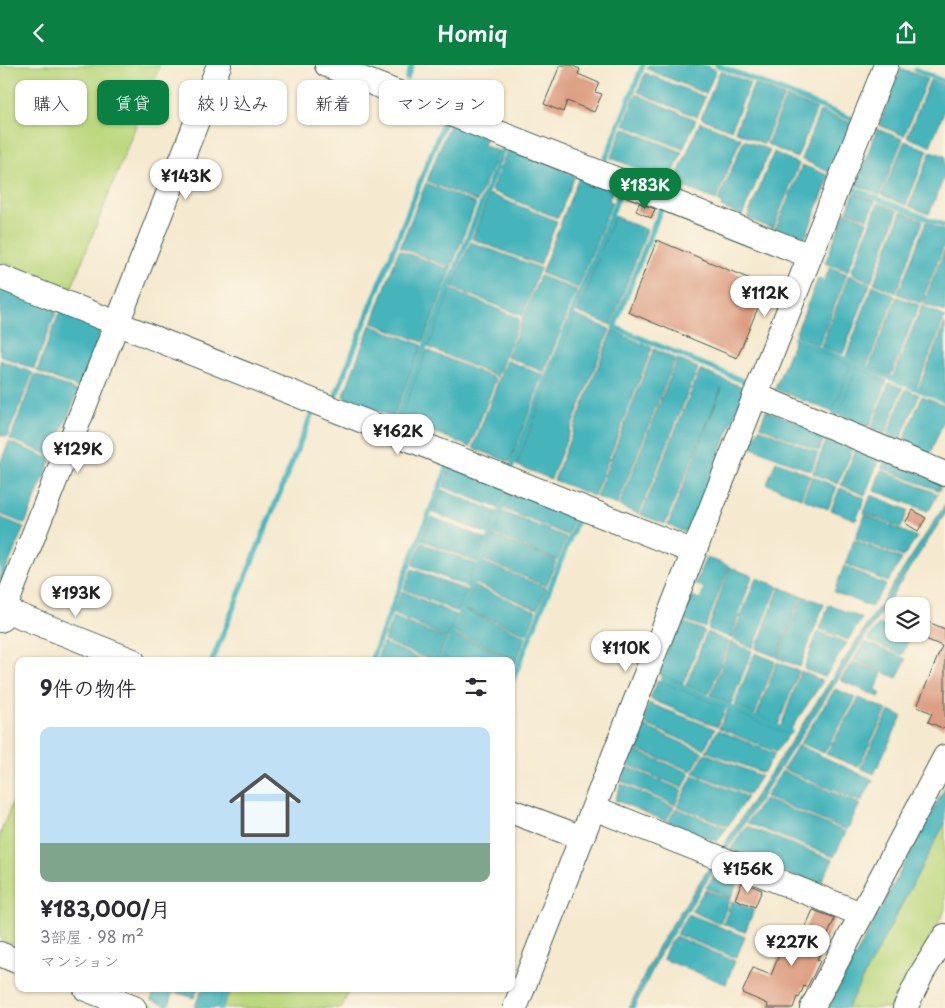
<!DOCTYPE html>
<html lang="ja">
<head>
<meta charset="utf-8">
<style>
	:root { --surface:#fff; --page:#f2f2f3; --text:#2b2b33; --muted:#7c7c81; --accent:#0b8043 }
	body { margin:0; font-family:"Playpen Sans","Klee One",sans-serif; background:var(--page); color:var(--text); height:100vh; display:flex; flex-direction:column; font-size:19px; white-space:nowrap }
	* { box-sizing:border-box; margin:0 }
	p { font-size:16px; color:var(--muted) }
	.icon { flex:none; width:28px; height:28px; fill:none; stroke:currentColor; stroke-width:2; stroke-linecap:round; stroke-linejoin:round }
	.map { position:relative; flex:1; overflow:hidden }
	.side { position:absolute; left:15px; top:592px; width:500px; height:335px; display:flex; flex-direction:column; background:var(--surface); border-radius:10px; box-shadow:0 1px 4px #0004 }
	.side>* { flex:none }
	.banner { position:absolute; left:15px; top:15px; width:500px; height:45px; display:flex; gap:10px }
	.tools { position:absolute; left:885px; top:532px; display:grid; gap:10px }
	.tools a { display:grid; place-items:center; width:45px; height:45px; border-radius:10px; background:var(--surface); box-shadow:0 1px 4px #0004; font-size:25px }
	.price { position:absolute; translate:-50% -42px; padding:0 11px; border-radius:18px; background:#fff; color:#222; font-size:16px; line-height:32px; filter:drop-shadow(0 1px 2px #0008) }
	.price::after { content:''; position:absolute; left:50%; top:30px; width:15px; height:11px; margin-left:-8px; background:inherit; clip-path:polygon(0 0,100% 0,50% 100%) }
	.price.on { background:var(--accent); color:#fff }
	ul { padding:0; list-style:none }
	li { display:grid; align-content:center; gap:10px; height:265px; padding:0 25px }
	li span { display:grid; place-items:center; height:155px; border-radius:10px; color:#555 }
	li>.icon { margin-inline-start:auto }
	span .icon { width:90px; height:90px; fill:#fffc; stroke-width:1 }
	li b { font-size:21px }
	h2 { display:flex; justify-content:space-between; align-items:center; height:60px; padding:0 25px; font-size:21px }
	.chip { padding:0 18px; border-radius:10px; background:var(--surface); box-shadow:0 1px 4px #0004; font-size:18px; line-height:45px }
	.chip.on { background:var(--accent); color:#fff }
	header { display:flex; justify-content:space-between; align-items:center; height:65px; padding:0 25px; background:var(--accent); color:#fff; font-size:22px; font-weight:600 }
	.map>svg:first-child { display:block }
	.green { fill:#bbd77d; stroke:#6d8a58 }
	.water { fill:#44b4bb; stroke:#327878 }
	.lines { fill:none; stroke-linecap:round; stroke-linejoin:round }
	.stream { stroke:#44b4bb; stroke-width:5.5 }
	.building { fill:#dd9f83 }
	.minor-casing { stroke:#3f574b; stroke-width:26 }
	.minor { stroke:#fff; stroke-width:24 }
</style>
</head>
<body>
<header><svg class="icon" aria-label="back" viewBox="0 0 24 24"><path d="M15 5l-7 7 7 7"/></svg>Homiq<svg class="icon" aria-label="share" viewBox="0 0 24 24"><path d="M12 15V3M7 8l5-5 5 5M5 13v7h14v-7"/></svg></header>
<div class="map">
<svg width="945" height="943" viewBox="0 0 945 943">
	<rect width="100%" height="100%" fill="#fcf5e5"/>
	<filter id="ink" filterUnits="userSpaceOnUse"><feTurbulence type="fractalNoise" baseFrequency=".02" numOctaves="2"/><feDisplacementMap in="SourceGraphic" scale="10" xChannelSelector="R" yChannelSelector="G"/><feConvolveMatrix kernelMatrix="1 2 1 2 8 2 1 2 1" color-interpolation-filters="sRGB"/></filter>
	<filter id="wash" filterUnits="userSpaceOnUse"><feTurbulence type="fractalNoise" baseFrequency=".0096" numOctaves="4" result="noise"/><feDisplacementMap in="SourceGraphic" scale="20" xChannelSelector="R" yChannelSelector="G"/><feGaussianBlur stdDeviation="1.12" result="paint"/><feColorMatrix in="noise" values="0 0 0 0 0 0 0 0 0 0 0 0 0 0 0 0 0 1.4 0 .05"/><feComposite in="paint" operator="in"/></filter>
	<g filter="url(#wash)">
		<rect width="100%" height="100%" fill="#f5e9cf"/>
		<!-- green -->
		<path class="green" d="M0,0h160l-89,224 -71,-28z
			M19,721v158l-3,1 -16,-6v-105z
			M945,758v87l-53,98h-45z
			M231,924h118l-7,19h-119z"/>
		<!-- water -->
		<path class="water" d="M648,0h56l12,5 -10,24 -59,-25z
			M901,3l26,11 -23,57 -25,-11z
			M720,6l30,12 -19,47 -30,-12z
			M645,8l60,24 -8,20 -59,-25z
			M930,15l15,6v23l-15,37 -23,-9z
			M754,19l30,12 -20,48 -29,-13z
			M636,29l60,26 -13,29 -59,-24z
			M786,32l31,12 -20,49 -30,-14z
			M820,46l31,12 -20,50 -30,-14z
			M450,57l37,14 -4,9 16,6 -22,51 -50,-21z
			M700,57l41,16 -25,62 -42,-17z
			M623,63l59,24 -12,29 -59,-23z
			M877,64l26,10 -23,56 -24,-10z
			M744,75l26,10 -28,66 -21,-9 1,-4 -4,-2z
			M905,76l23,9 -22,55 -24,-10z
			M510,79l57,23v6l8,3 -17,42 -67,-27z
			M931,86l14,5v19l-16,39 -20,-8z
			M774,87l25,12 -26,65 -26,-11z
			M802,100l28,11 -25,62 -6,1 -24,-9z
			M580,109l34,13 -5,13 3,2 -34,86 -37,-15z
			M426,118l50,21 -25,64 -51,-21z
			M854,128l21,8 -7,18 -21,-8z
			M489,129l68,27 -17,44 -68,-26z
			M878,138l20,8 -27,71 -20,-9z
			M845,147l22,9 -19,50 -23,-8z
			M901,147l22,9 -27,72 -22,-10z
			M614,151l33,14 -36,95 -34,-13z
			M926,157l19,9v12l-24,60 -23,-9z
			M471,177l69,26 -18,48 -70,-29z
			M945,184v63l-22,-8z
			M399,185l52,20 -28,72 -51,-19z
			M830,202l17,7 -28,71 -24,-10 23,-56 6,2z
			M849,210l21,9 -27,70 -22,-8z
			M540,211l37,14 -33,82 -37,-15z
			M0,218l58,24 -24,62 -34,-13z
			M873,220l22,11 -28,69 -21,-9z
			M451,224l69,30 -23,58 -69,-30z
			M897,232l22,8 -28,70 -22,-9z
			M922,241l23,11 -28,69 -24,-10z
			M61,243l42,18 -24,62 -42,-17z
			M575,250l35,14 -59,150 -35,-14z
			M945,258v71l-1,3 -25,-10z
			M370,260l52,20 -29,72 -50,-20z
			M612,265l40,18 -58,148 -40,-16z
			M794,276l57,24 -18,47 -58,-23z
			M654,284l21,10 -58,146 -21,-8z
			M427,285l69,29 -26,68 -70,-29z
			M677,294l21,9 -59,146 -20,-8z
			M0,295l33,13 -26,64 -7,-2z
			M506,295l37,15 -33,87 -37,-14z
			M857,302l30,14 -18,46 -31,-13z
			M700,305l45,18 -56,146 -21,-9 54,-138 -57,137 -24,-9z
			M35,309l43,17 -26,65 -42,-17z
			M889,318l14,5 -18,46 -14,-5z
			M906,324l13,6 -19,45 -13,-5z
			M922,331l23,9v13l-15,36 -27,-12z
			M766,345l60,23 -7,18 -59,-25z
			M759,363l59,25 -7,18 -61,-24z
			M829,369l25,12 -16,38 -25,-11z
			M9,377l42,17 -26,65 -25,-10v-51z
			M857,382l23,10 -15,38 -24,-10z
			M885,393l55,24v9l-58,-23z
			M776,396l34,14 -9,23 -34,-14z
			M453,397l55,22 -10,24 -54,-21z
			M881,405l57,24 -8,15 -3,2 -53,-21z
			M812,411l25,11 -9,22 -25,-10z
			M514,421l62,26 -9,23 -63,-26z
			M840,423l25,10 -9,22 -25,-10z
			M442,425l55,22 -9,22 -55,-21z
			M871,430l37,15 -7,18 -37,-15z
			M945,440v9l-283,436 -28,58h-5l29,-62z
			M503,447l63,25 -9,23 -63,-26z
			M865,450l52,22 -14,20 -48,-19z
			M0,452l24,10 -24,57z
			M432,452l54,22 -9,23 -55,-22z
			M494,471l62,25 -10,25 -62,-26z
			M854,475l48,19 -14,23 -43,-18z
			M422,478l54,21 -9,23 -54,-22z
			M706,492l23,9 -24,62 -25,-10 9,-23 11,4 4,-11 -9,-4z
			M483,497l63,26 -9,21 -63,-26z
			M844,501l42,19 -15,22 -37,-15z
			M730,502l22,9 -21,62 -23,-9z
			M412,504l54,21 -9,22 -53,-23z
			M756,513l22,8 -25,62 -21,-9z
			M474,521l62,25 -9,23 -63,-25z
			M780,522l21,9 -24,61 -21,-8z
			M403,526l53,24 -9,23 -54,-24z
			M803,531l21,8 -24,63 -22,-9z
			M829,540l33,13 -14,22 -28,-11z
			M464,545l62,26 -9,23 -63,-26z
			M393,552l53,22 -9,22h-5l-48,-20z
			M679,555l25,11 -21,53 -25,-10z
			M879,559l15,6v4h7l9,4 -8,17 -35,-15z
			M818,566l29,12 -22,34 -21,-8z
			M707,567l22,10 -20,52 -23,-9z
			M454,570l63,25 -6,13v-12h-61l-6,-2z
			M731,577l21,9 -21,53 -20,-9z
			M865,577l41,17 -9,19 -43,-18z
			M383,578l42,18h-49z
			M755,588l20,8 -20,53 -21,-9z
			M777,597l22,9 -21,54 -21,-10z
			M853,597l29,11 -6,16 5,5 -2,3 -39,-17z
			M801,606l22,10 -33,49 -9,-4z
			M658,615l68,28 -9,19 -67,-28z
			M835,624l21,9 -32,55 -24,-10z
			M859,633l28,12 -29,57 -32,-13z
			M649,638l66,26 -11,20 -62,-26z
			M728,644l60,25h1l-13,18 -57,-24z
			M889,646l13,5 -28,58 -14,-6z
			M641,660l62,27 -11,19 -59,-23z
			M718,665l57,24 -12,19 -57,-22z
			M798,680l75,35 -12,22 -78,-33z
			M633,685l57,23 -7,15 -55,-23z
			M705,688l56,23 -12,19 -55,-22z
			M627,702l55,23 -7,15 -54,-24z
			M782,706l78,33 -13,26 -82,-33z
			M693,710l54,22 -19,29 -51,-20z
			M621,719l53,23 -8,14 -51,-21z
			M945,722v36l-98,185h-19z
			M764,734l82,33 -12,25 -87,-34z
			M676,743l50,20 -9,14 -49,-20z
			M746,761l87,34 -14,26 -89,-36z
			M718,805l21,8 -8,20 -25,-10z
			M705,825l25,9 -10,25 -29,-13z
			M732,836l22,9 -9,22 -22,-8z
			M689,849l56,23 -9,21 -60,-24z
			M675,871l60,25 -9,23 -63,-25 5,-13z
			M156,924h42l-4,9 -20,-6 -6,14 -17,-7z
			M202,924h16l6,2 -7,17h-23z"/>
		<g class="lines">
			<!-- stream -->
			<path class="stream" d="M717,0l135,54
				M916,5l29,12
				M407,13l5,-13
				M606,93l37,-93
				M854,124l91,37
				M662,141l-48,121 134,56
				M795,274l150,61
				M336,330l109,-276
				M834,353l21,-55
				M396,355l110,-278
				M512,401l109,-276
				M212,596l102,-253
				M371,596l79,-200
				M441,596l70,-176
				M663,614l127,53
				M511,619l69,-171
				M140,937l14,6
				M220,943l7,-19"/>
		</g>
		<g id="blocks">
			<!-- building -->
			<path class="building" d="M560,0h11l9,4 -2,5 21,9 -4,9 7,2 -8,18 -27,-11 -4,11 -19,-8z
				M639,138l16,6 -4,9 -15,-7z
				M657,175l110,46 -30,72 -109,-46z
				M913,445l13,8 -8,13 -13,-8z
				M921,554l24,10v100l-17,-7 4,-9 -15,-6 25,-61 -21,-9z
				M742,817l20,8 -7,17 -20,-8z
				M813,845l22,8 -18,42 3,1 -7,15 -6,11 -3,-1 -5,12 -2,-1 -4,11h-26l1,-4 -26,-11 11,-25 18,7 13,-32 12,5z"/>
		</g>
	</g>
	<g filter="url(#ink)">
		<use href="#blocks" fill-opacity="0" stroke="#3f574b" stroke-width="1"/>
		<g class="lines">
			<!-- minor casing -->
			<g class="minor-casing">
				<path id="minor" d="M327,0l483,191
					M0,212l694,275
					M755,330l190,79
					M0,543l133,53
					M0,555l219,-555
					M594,743l267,106
					M511,746l71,27
					M0,889l19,8
					M86,924l48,19
					M515,943l295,-752 76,-191
					M812,943l133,-251
					M905,943l17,-35 23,-37"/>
			</g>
			<!-- minor -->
			<use href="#minor" class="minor"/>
		</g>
	</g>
</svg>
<div class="tools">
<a><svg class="icon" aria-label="layers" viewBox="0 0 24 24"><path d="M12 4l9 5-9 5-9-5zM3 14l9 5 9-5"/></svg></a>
</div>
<b class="price" style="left:186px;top:136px">¥143K</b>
<b class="price on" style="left:645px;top:145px">¥183K</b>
<b class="price" style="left:765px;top:253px">¥112K</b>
<b class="price" style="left:398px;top:391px">¥162K</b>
<b class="price" style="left:78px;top:409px">¥129K</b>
<b class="price" style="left:76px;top:553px">¥193K</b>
<b class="price" style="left:626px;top:608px">¥110K</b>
<b class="price" style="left:748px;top:829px">¥156K</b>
<b class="price" style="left:792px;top:902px">¥227K</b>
<div class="banner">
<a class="chip">購入</a>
<a class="chip on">賃貸</a>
<a class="chip">絞り込み</a>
<a class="chip">新着</a>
<a class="chip">マンション</a>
</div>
<section class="side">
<h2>9件の物件<svg class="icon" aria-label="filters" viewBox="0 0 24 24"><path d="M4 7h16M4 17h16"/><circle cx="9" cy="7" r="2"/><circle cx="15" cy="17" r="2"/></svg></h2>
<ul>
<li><span style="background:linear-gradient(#bfe0f5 75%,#7fa58c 0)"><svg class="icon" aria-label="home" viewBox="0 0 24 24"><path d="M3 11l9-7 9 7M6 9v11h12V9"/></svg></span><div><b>¥183,000/月</b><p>3部屋 · 98 m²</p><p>マンション</p></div></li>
</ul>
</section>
</div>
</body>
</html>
